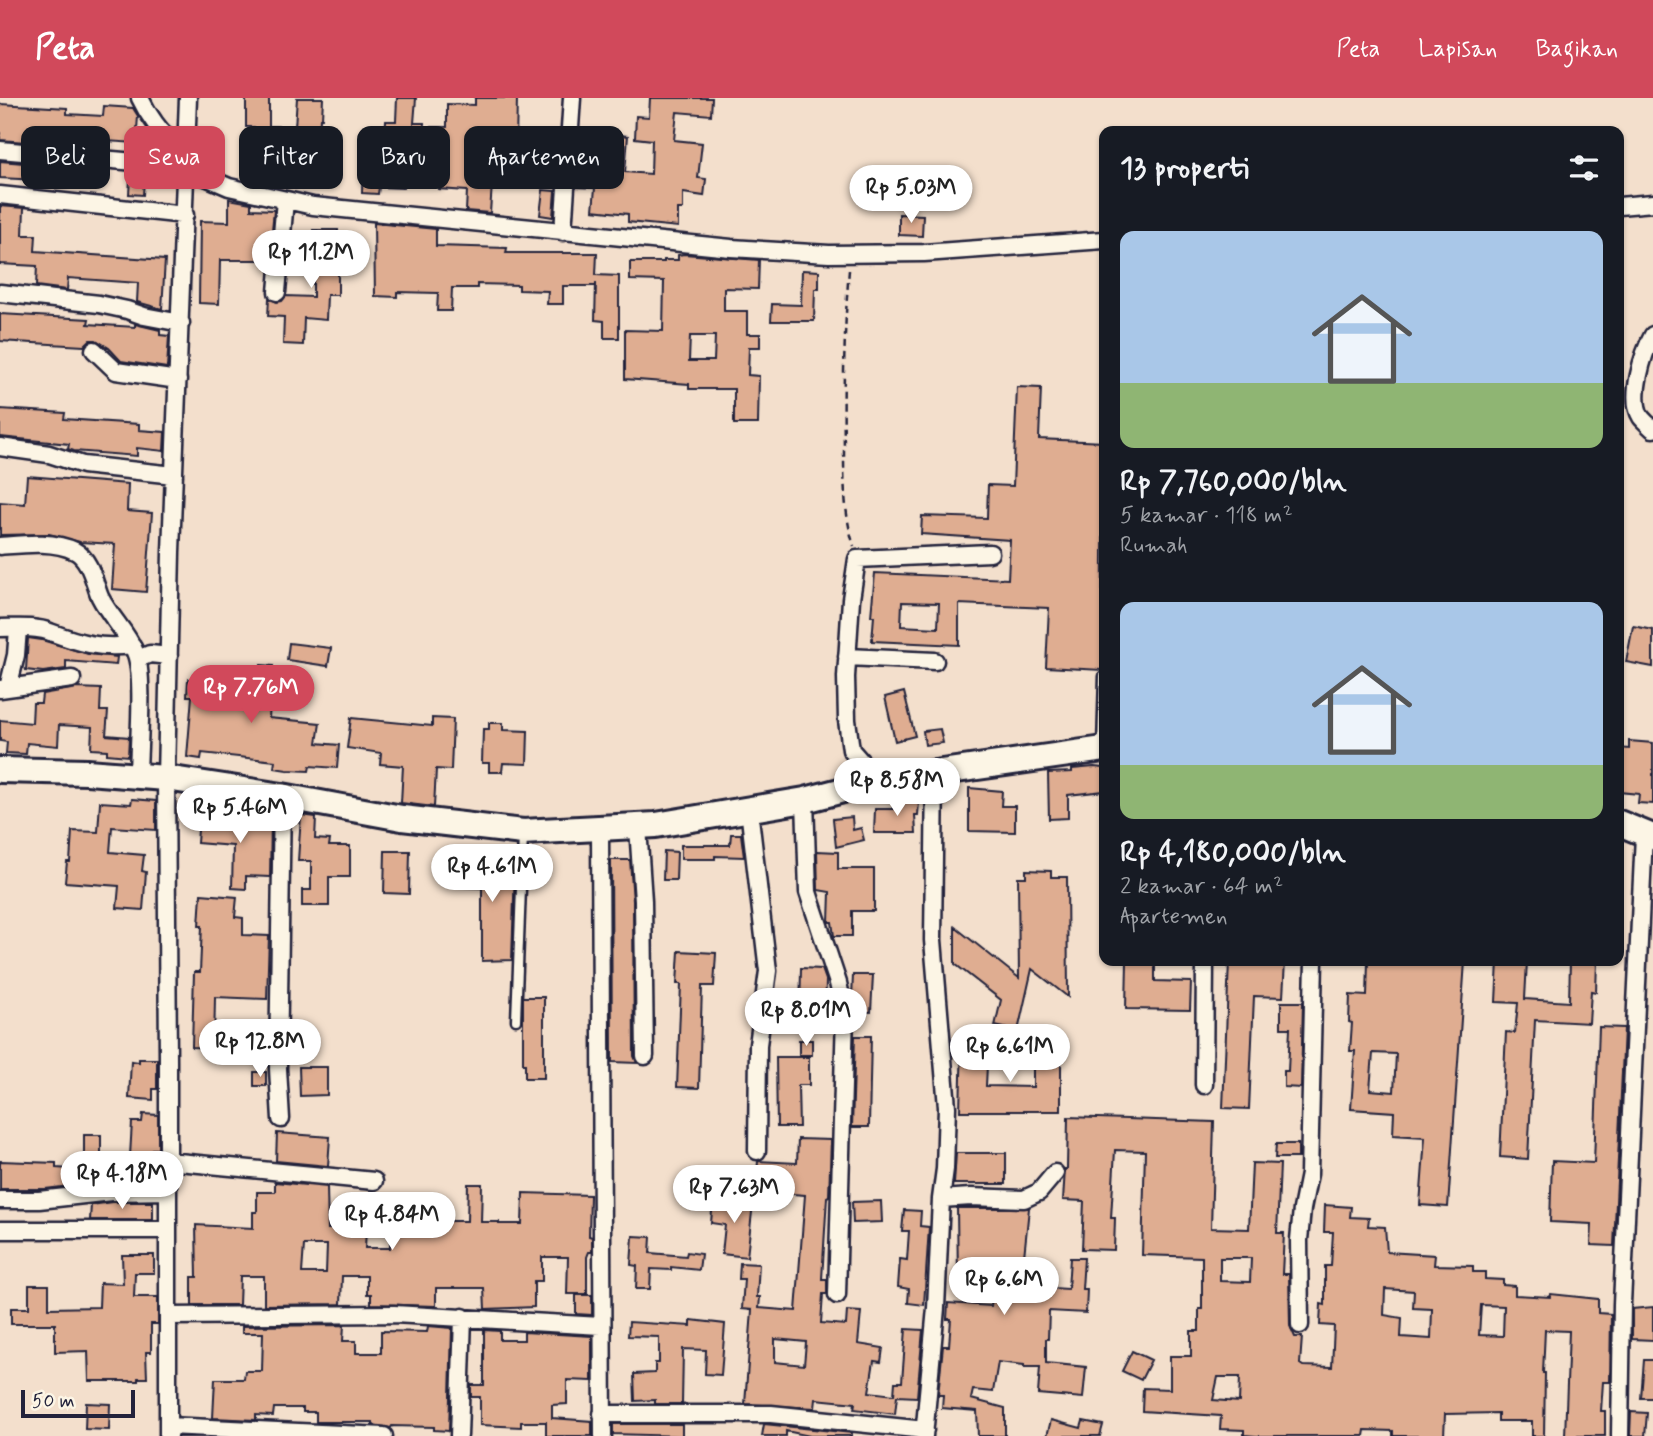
<!DOCTYPE html>
<html lang="id">
<head>
<meta charset="utf-8">
<style>
	:root { --surface:#171b24; --page:#20242c; --text:#f1f3f6; --muted:#9ea1a6; --accent:#d1495b }
	body { margin:0; font-family:Mynerve,sans-serif; background:var(--page); color:var(--text); height:100vh; display:flex; flex-direction:column; font-size:26px; white-space:nowrap }
	* { box-sizing:border-box; margin:0 }
	p { font-size:23px; color:var(--muted) }
	.icon { flex:none; width:38px; height:38px; fill:none; stroke:currentColor; stroke-width:2; stroke-linecap:round; stroke-linejoin:round }
	.map { position:relative; flex:1; overflow:hidden }
	.panel { position:absolute; left:1099px; top:28px; width:525px; height:840px; display:flex; flex-direction:column; background:var(--surface); border-radius:14px; box-shadow:0 2px 5px #0004 }
	.panel>* { flex:none }
	.hud { position:absolute; left:21px; top:28px; width:665px; height:63px; display:flex; gap:14px }
	.scale { position:absolute; left:21px; bottom:18px; width:114px; box-sizing:border-box; padding-left:7px; border:4px solid #22223b; border-top:0; font-size:19px; line-height:24px; white-space:nowrap; color:#22223b; -webkit-text-stroke:5px #fcf5e5; paint-order:stroke }
	.price { position:absolute; translate:-50% -60px; padding:0 16px; border-radius:24px; background:#fff; color:#222; font-size:23px; line-height:46px; filter:drop-shadow(0 2px 4px #0008) }
	.price::after { content:''; position:absolute; left:50%; top:42px; width:21px; height:16px; margin-left:-10px; background:inherit; clip-path:polygon(0 0,100% 0,50% 100%) }
	.price.selected { background:var(--accent); color:#fff }
	ul { padding:0; list-style:none }
	li { display:grid; align-content:center; gap:14px; height:371px; padding:0 21px }
	li span { display:grid; place-items:center; height:217px; border-radius:14px; color:#555 }
	li>.icon { margin-inline-start:auto }
	span .icon { width:126px; height:126px; fill:#fffc; stroke-width:1 }
	li b { font-size:30px }
	h2 { display:flex; justify-content:space-between; align-items:center; height:84px; padding:0 21px; font-size:30px }
	.tag { padding:0 24px; border-radius:14px; background:var(--surface); box-shadow:0 2px 5px #0004; font-size:24px; line-height:63px }
	.tag.selected { background:var(--accent); color:#fff }
	header { display:flex; align-items:center; gap:42px; box-sizing:border-box; height:98px; padding:0 35px; background:var(--accent); color:#fff }
	header strong { font-size:33px }
	nav { display:flex; gap:38px; margin-inline-start:auto; font-size:24px }
	.map>svg:first-child { display:block }
	.building { fill:#dfad91; stroke:#22223b; stroke-width:2; fill-rule:evenodd }
	.lines { fill:none; stroke-linecap:round; stroke-linejoin:round }
	.service-casing { stroke:#22223b; stroke-width:13 }
	.minor-casing { stroke:#22223b; stroke-width:21 }
	.trunk-casing { stroke:#22223b; stroke-width:30 }
	.path { stroke:#22223b; stroke-width:2.5; stroke-dasharray:7 5; stroke-linecap:butt }
	.service { stroke:#fcf5e5; stroke-width:8 }
	.minor { stroke:#fcf5e5; stroke-width:16 }
	.trunk { stroke:#fcf5e5; stroke-width:24 }
</style>
</head>
<body>
<header>
<strong>Peta</strong>
<nav><a>Peta</a><a>Lapisan</a><a>Bagikan</a></nav>
</header>
<div class="map">
<svg width="1653" height="1338" viewBox="0 0 1653 1338">
	<rect width="100%" height="100%" fill="#f3dfcc"/>
	<filter id="ink" filterUnits="userSpaceOnUse"><feTurbulence type="fractalNoise" baseFrequency=".0143" numOctaves="2"/><feDisplacementMap in="SourceGraphic" scale="14" xChannelSelector="R" yChannelSelector="G"/><feConvolveMatrix kernelMatrix="1 2 1 2 8 2 1 2 1" color-interpolation-filters="sRGB"/></filter>
	<g filter="url(#ink)">
		<!-- building -->
		<path class="building" d="M246,0h23v28l26,1 2,-29h26l-1,20h-2l-1,19h-2l-2,34 -19,-1 1,-18 -27,-2 -2,22 -16,-1 2,-44h-8z
			M397,0h19l-2,25h10v4h23v-23l28,1v-7h42l-1,45 33,4 -2,26 -54,-4 -3,44 -24,-2 1,-20 -28,-2 1,-7 -36,-1 -1,7 -24,-1 -1,7 -16,-1 1,-31 20,1 3,-42h10z
			M650,0h62l-1,17 -34,-3 -3,28 28,3 -4,35 8,1 -2,17 -21,-3v16h-5v18l-50,-5v-8l-35,-4 2,-22 -18,-1 2,-36h6l2,-19 41,4 -3,36 26,2 1,-34 -17,-2 1,-22 13,1z
			M0,6l67,4v6l36,2 1,-10 29,2 5,8 -2,27 -45,-3 -1,7 -90,-7z
			M143,40l11,1 6,6v9l-18,-2z
			M0,63l59,5 -1,15 -58,-3z
			M130,81l14,1 -1,15 -14,-1z
			M543,92l12,1 -2,26 -13,-2z
			M229,101l22,4v6l23,1 -5,50h-49l-1,44 -20,-1 1,-82 29,1z
			M0,108l24,2 -1,27h13l-1,16 130,9 -3,49 -25,-7 1,-19 -70,-5 -1,12 -31,-4 1,-20 -37,-2z
			M899,116l24,1 -1,21 -23,-1z
			M374,125l62,6v17l71,2 -1,5h91l-1,22 23,1v62h-15v-17l-9,-1 1,-37v3h-33v18h-16l1,-13 -29,-1v-5l-42,-1v4h-25l-1,23h-14l1,-18 -41,-1v5l-22,-1z
			M313,132h25v65h-11l-1,25 -22,-2 -1,27 -20,-1 1,-27 -16,-1 1,-18 8,4 5,-1 4,-5 27,1z
			M684,156l75,6 -1,29 -34,-1v23h23v23h13v13h-11l-1,28 11,1 -1,48h-24v-35h-45v-5l-64,-5v-49l38,1 1,-50 -34,-1v-18h34v-2h14v-5zM690,238h25l-1,25h-25z
			M802,172l17,1v18h-4l-1,32h-43l1,-17 29,1z
			M0,216l89,5 -1,5 47,3v-3l25,6v5l9,1 -2,32 -46,-7 -12,-13 -13,-8h-6l-6,6 -84,-5z
			M1017,289l24,1 -2,51 65,3 -2,228 -56,-3 3,-59 -90,-4v41l-87,-4 2,-25h-3l4,-43 133,6 2,-39 -89,-6 1,-18 65,2 1,-33 25,1zM902,504l37,1 -1,25 -37,-2z
			M0,311l65,4 -1,6 75,5v6l26,2 -1,19 -27,-3v8l-63,-5 -6,-2 1,-5 -69,-7z
			M27,378l101,8 -1,27 25,2 -6,79 -34,-3 3,-45 -35,-2 -31,-8 -49,1v-33l25,2z
			M1633,528l20,4v37l-27,-5z
			M28,540l14,2 46,14 29,3 -1,8 -50,-4v8l-23,3 -17,-2z
			M289,545l42,5 -3,18 -41,-6z
			M261,567l12,1 -4,52 51,5 -3,20 22,2 -2,23 -27,-2 -1,5 -22,-1 -13,-2 1,-7 -73,-8 -1,6 -14,-2 5,-61h-5l1,-17 19,2v-6l54,4z
			M77,590l24,1 -1,22h8l-2,24 23,2 -1,19 -21,-2v-4l-16,-1 1,-22 -33,-2 -1,21 -31,-3 -1,11 -20,-1 1,-11 -7,-1v-21l32,3 1,-20h8l1,-9z
			M904,594l11,44 -20,5 -10,-44z
			M351,620l81,8v-8l21,1 -2,51 -15,-1 -2,38 -33,-4 2,-37 -23,-2 1,-11 -34,-5z
			M489,625h14v7l25,1 -1,33 -24,-1 -1,9h-13v-9h-7l1,-34h6z
			M940,631l3,14 -18,2 -2,-14z
			M1629,643l24,2v61l-15,-1 1,-9 -20,-2 1,-44 9,1z
			M1094,669l10,1v23l-36,4v23l-19,1 -1,-46 24,-1v-3z
			M969,690l33,3 -1,15h14v26l-46,-1z
			M132,701l24,2v29l-44,-3 -2,25 34,3 -2,16 4,1 -3,38 -26,-2 2,-22 -54,-4 2,-20h3l2,-31 26,1 2,-30 31,2z
			M893,703l26,1 -1,13h-3l1,18h-42l1,-24h18z
			M301,717l15,2 -1,22 15,1 -1,6h21v31h-21v29h-27v-16h9v-29h-13z
			M199,718l72,4 -1,57 -24,-1v13l-14,-1 1,-42 -36,-3z
			M852,719l1,13 8,-2 3,12 -28,7 -3,-28z
			M731,736h10l3,23 -29,-1v3h-34v-14h49z
			M385,753h25l-1,43 -25,-1z
			M462,753l19,1v13l34,1 -3,94 -30,1v-73l-22,-1z
			M664,753l13,1 -1,28h-13z
			M817,753l21,1v17h36v42h-22v25h-18l-2,-14h-3l1,-30 -12,-2z
			M611,762h19l3,41 1,155 3,7 -25,-1z
			M1026,772l25,1v6h16l1,120 -36,-28 -14,62 -23,-5 6,-26 -46,-36v-37l64,51 -1,-101h8z
			M201,796l36,3 -2,20 8,1v17l26,1 -2,63 -52,-2 -1,51 -22,-1 2,-75h6l2,-46h-3z
			M679,853l37,2 -2,33h-12l-3,102 -22,-1 4,-103h-4z
			M1127,863h28v20l36,1 -1,28 -64,-1z
			M1229,863h56l-2,36 -29,-1 -5,113 -26,-1z
			M1368,863h97l-17,246 -28,-2 5,-68 -32,-2 1,-23 -43,-3 4,-58h-5l2,-28 -3,-1 1,-27 17,1zM1373,955l23,1 -2,38 -24,-2z
			M1498,863h29l-2,38 44,3 1,-41h27l-1,31 -5,-1 -2,32 -54,-3 -7,139 -28,-2 6,-125 9,1 3,-30 -22,-1z
			M801,870l21,1 4,11 -1,36h-25z
			M853,877h20l-2,37 -16,-1 -3,-13z
			M523,899h21v81h-19v-14h-2z
			M1281,904h22l-2,86 -17,-1v-16h4l2,-43h-9z
			M1599,929l25,1 -10,218 -23,-1 1,-21 -42,-2 2,-61 42,2z
			M855,938h16l-2,91h-17z
			M799,942h13v15h-13z
			M962,945l26,1 -2,42 47,1v-37h28v61h-101z
			M776,959h33v28h-11l1,42h-22z
			M139,961h18v30h-4v11l-24,-2 2,-37 8,1z
			M299,969h28v28l-27,1z
			M254,974h12v14h-12z
			M143,1016l15,1v34h-6l-1,8 -21,-1 2,-34h10z
			M1068,1019l146,5 -3,106 38,1 3,-66 28,1 -3,69h7l-2,41h7l1,52 5,11h7l-2,27 3,2 29,1 2,-41 -14,-1 1,-21 4,1v-39h6l2,-34h-9l1,-27 26,2 -1,10 19,1 -1,8 17,1 2,25 48,3 -1,10 39,1v6h12v7l18,1v5l12,1v9l35,2 1,-3 47,5v14l13,1 -1,68h-7l-2,29h4v25h-40l4,-105 -24,-1 -2,43h2l-1,63h-12v-15h-34v-8l-53,1 -1,22h-51v-5l-28,-1 -1,6h-108l-12,-1v-5l-24,-1 1,-13 -79,-5 1,-23 27,1v-33h21v-25h8v-22h3v-52l-60,-2 3,-104 -30,-1 -4,68h4l-1,32 -32,-1 2,-48 -21,-1 2,-31h2zM1220,1160h31l-1,24 -30,-1zM1385,1191l29,2 -1,17 19,1 -1,30 -30,-2 1,-19 -18,-3zM1481,1207l23,1 -1,30 -24,-1zM1218,1279h22l-1,25 -26,-2z
			M277,1035l53,4 -2,29 -52,-5z
			M84,1037h17v27h-17z
			M798,1041l33,1 -2,56 -2,1 -5,82h5v15h-4l-2,29 25,2 1,-14 14,1 -3,32 25,4 -2,14 -7,-1 -5,31 25,3 1,-13h7l4,-53 17,1 -6,67 -20,-1 -2,18 -41,-5 1,-6 -39,-4 -1,9 -70,-4 7,-94 -10,-1 2,-30h-5l1,-16 19,1 -2,33h3l-1,11 37,3 9,-116 -26,-2 -1,7 -23,-2 3,-37 39,2zM775,1241l31,3 -2,23 -29,-3z
			M1276,1046h22v14h-23z
			M956,1055h50v31h-52z
			M0,1063l56,2v5l31,2v14l-42,5h-45z
			M275,1084l52,5 1,42h38l-1,19h25v-6h2l1,-36 37,1 -1,14h38l1,-37h14l-1,38h18v2h23l1,-31 67,2 -1,41 3,1v15h-3l-2,5v37h-20l1,-37h-26v24h-8v26l-49,2 -1,-21h-48v18l-65,-2v-10h-4v-18h-25l-1,28 -77,1v-29h-24l-1,29h-47v-28h5l-1,-52 57,3v-16h4v-20h18zM304,1147h23l-1,28h-24z
			M713,1101l40,4 -6,54 -25,-3 3,-29 -14,-2z
			M881,1103l1,21 -29,1 -1,-21z
			M112,1104h41v18h-63l1,-15z
			M957,1110h72l-8,78 47,3 2,-31h14l-2,31h5l-1,24 -37,-2 -1,28h-2v24l40,4 -3,31 -45,-4 2,-27h-16v-2l-26,-3 -5,30 -20,-2 -2,9 34,9v28h-27l-1,-25 -35,-3 1,-13h-5l5,-49h6l2,-27h-4l1,-16 43,3 3,-27 -36,-1z
			M904,1112l17,1 -1,15 9,1 -5,78 -16,-2 1,-14 -11,-2 2,-28 7,1 2,-29h-7z
			M633,1138l18,1 -1,16 36,3 1,-4 14,2 -2,16 -28,-3v3l-20,-1 -1,20h-14l1,-23 -6,-1z
			M122,1157h32v18h-19l-1,24h24v27h-7v28h-5l1,26h-9v3h-49l-1,-30 -33,1v-28h-44v-16h18v-23h20v23l50,-1 1,-24 23,1z
			M576,1197h16v20l-16,-1z
			M1653,1209v33l-21,-1v-30z
			M691,1222l34,4 -4,51 -16,-1 1,-24 -23,-1 -1,55h-27v-4l-20,1 -1,-27 21,-1v-10h4v-26l-31,-1 1,-14 62,4z
			M344,1227l-1,16h13v12h25v-22l46,1 1,-6 24,2 -3,103 -15,-1v-3l-42,-1 -1,2 -18,-3v-3h-57v-10h-13v-4h-29l-1,8 -17,-1v5l-43,-2 2,-39h29l1,-8h17l1,-38h-21v-7z
			M484,1232l16,1v9h24v-8l68,4v45l-25,-1v24l-15,1v13l40,3v15h-46v-14h-25v5l-41,-2v-28h-9v-12h13z
			M1132,1253l19,9 -10,20 -19,-9z
			M1644,1262h9v38h-12z
			M86,1305l24,1 -1,26 -24,-1z
			M1631,1314l16,1 -2,23h-15z
			M1051,1322l30,8 2,-7 20,4 -3,11h-53z
			M613,1326h69v12l-69,-2z
			M764,1326l88,9 -1,3h-41l-24,-5v5h-24z"/>
		<g class="lines">
			<!-- service casing -->
			<g class="service-casing">
				<path id="service" d="M1102,649l2,-71
					M516,922l7,-185"/>
			</g>
			<!-- minor casing -->
			<g class="minor-casing">
				<path id="minor" d="M140,0c6,13 22,39 36,45 1,0 10,0 12,0
					M0,52l169,15 18,4 42,18 84,19 418,42 98,6 95,-1 180,-13
					M0,97l185,20
					M1619,108l34,-3
					M563,134l9,-134
					M277,194l8,-92
					M0,195l99,11 28,6 17,6 37,7
					M1653,237c-10,18 -24,63 -12,82 3,4 8,8 12,12
					M94,252l22,21 62,9
					M0,349l49,7 34,11 91,10
					M0,448c24,-2 53,-6 75,5 15,8 19,31 25,46 10,20 27,35 35,55 10,21 3,97 3,124
					M0,530c15,0 36,-2 50,4 30,11 49,17 82,13
					M847,559l88,4
					M138,561l12,-5 19,2
					M8,590l8,-33 2,-26
					M0,591l72,-10
					M935,674l-2,168 14,167 -2,62 -4,30 30,-2 53,2 15,-7 16,-19
					M878,683l-27,-31 -4,-30 -1,-43 5,-78 6,-40 133,-6
					M805,702l3,92 30,91 7,31 -8,281
					M749,711l19,162 -10,74 -1,106
					M638,729l5,74 2,155
					M600,732l3,606
					M1204,987l1,-124
					M281,1021l-3,-50 4,-273
					M168,1063l206,20
					M0,1102h39l72,-8 57,-1
					M0,1132h168
					M168,1218l226,-2 207,12
					M1300,1227l-1,-85 3,-31 7,-35 5,-213
					M602,1316h169l154,16
					M168,1328l216,10
					M168,1338v-376l-2,-282 5,-226 17,-454
					M459,1338l4,-119
					M924,1338l12,-128 5,-109
					M1620,1338l2,-132 22,-469"/>
			</g>
			<!-- trunk casing -->
			<g class="trunk-casing">
				<path id="trunk" d="M0,672l87,2 79,6 116,18 120,22 121,14 18,-1 115,-6 149,-25 73,-19 226,-32
					M1619,725l34,14"/>
			</g>
			<!-- path -->
			<path class="path" d="M849,172c-5,59 -6,119 -5,179 0,32 0,66 10,97"/>
			<!-- service -->
			<use href="#service" class="service"/>
			<!-- minor -->
			<use href="#minor" class="minor"/>
			<!-- trunk -->
			<use href="#trunk" class="trunk"/>
		</g>
	</g>
</svg>
<div class="scale">50 m</div>
<b class="price" style="left:911px;top:127px">Rp 5.03M</b>
<b class="price" style="left:311px;top:192px">Rp 11.2M</b>
<b class="price selected" style="left:251px;top:627px">Rp 7.76M</b>
<b class="price" style="left:897px;top:720px">Rp 8.58M</b>
<b class="price" style="left:240px;top:747px">Rp 5.46M</b>
<b class="price" style="left:492px;top:806px">Rp 4.61M</b>
<b class="price" style="left:806px;top:950px">Rp 8.01M</b>
<b class="price" style="left:260px;top:981px">Rp 12.8M</b>
<b class="price" style="left:1010px;top:986px">Rp 6.61M</b>
<b class="price" style="left:122px;top:1113px">Rp 4.18M</b>
<b class="price" style="left:734px;top:1127px">Rp 7.63M</b>
<b class="price" style="left:392px;top:1154px">Rp 4.84M</b>
<b class="price" style="left:1004px;top:1219px">Rp 6.6M</b>
<div class="hud">
<a class="tag">Beli</a>
<a class="tag selected">Sewa</a>
<a class="tag">Filter</a>
<a class="tag">Baru</a>
<a class="tag">Apartemen</a>
</div>
<section class="panel">
<h2>13 properti<svg class="icon" aria-label="filters" viewBox="0 0 24 24"><path d="M4 7h16M4 17h16"/><circle cx="9" cy="7" r="2"/><circle cx="15" cy="17" r="2"/></svg></h2>
<ul>
<li><span style="background:linear-gradient(#a9c7e8 70%,#8fb573 0)"><svg class="icon" aria-label="home" viewBox="0 0 24 24"><path d="M3 11l9-7 9 7M6 9v11h12V9"/></svg></span><div><b>Rp 7,760,000/bln</b><p>5 kamar · 118 m²</p><p>Rumah</p></div></li>
<li><span style="background:linear-gradient(#a9c7e8 75%,#8fb573 0)"><svg class="icon" aria-label="home" viewBox="0 0 24 24"><path d="M3 11l9-7 9 7M6 9v11h12V9"/></svg></span><div><b>Rp 4,180,000/bln</b><p>2 kamar · 64 m²</p><p>Apartemen</p></div></li>
</ul>
</section>
</div>
</body>
</html>
